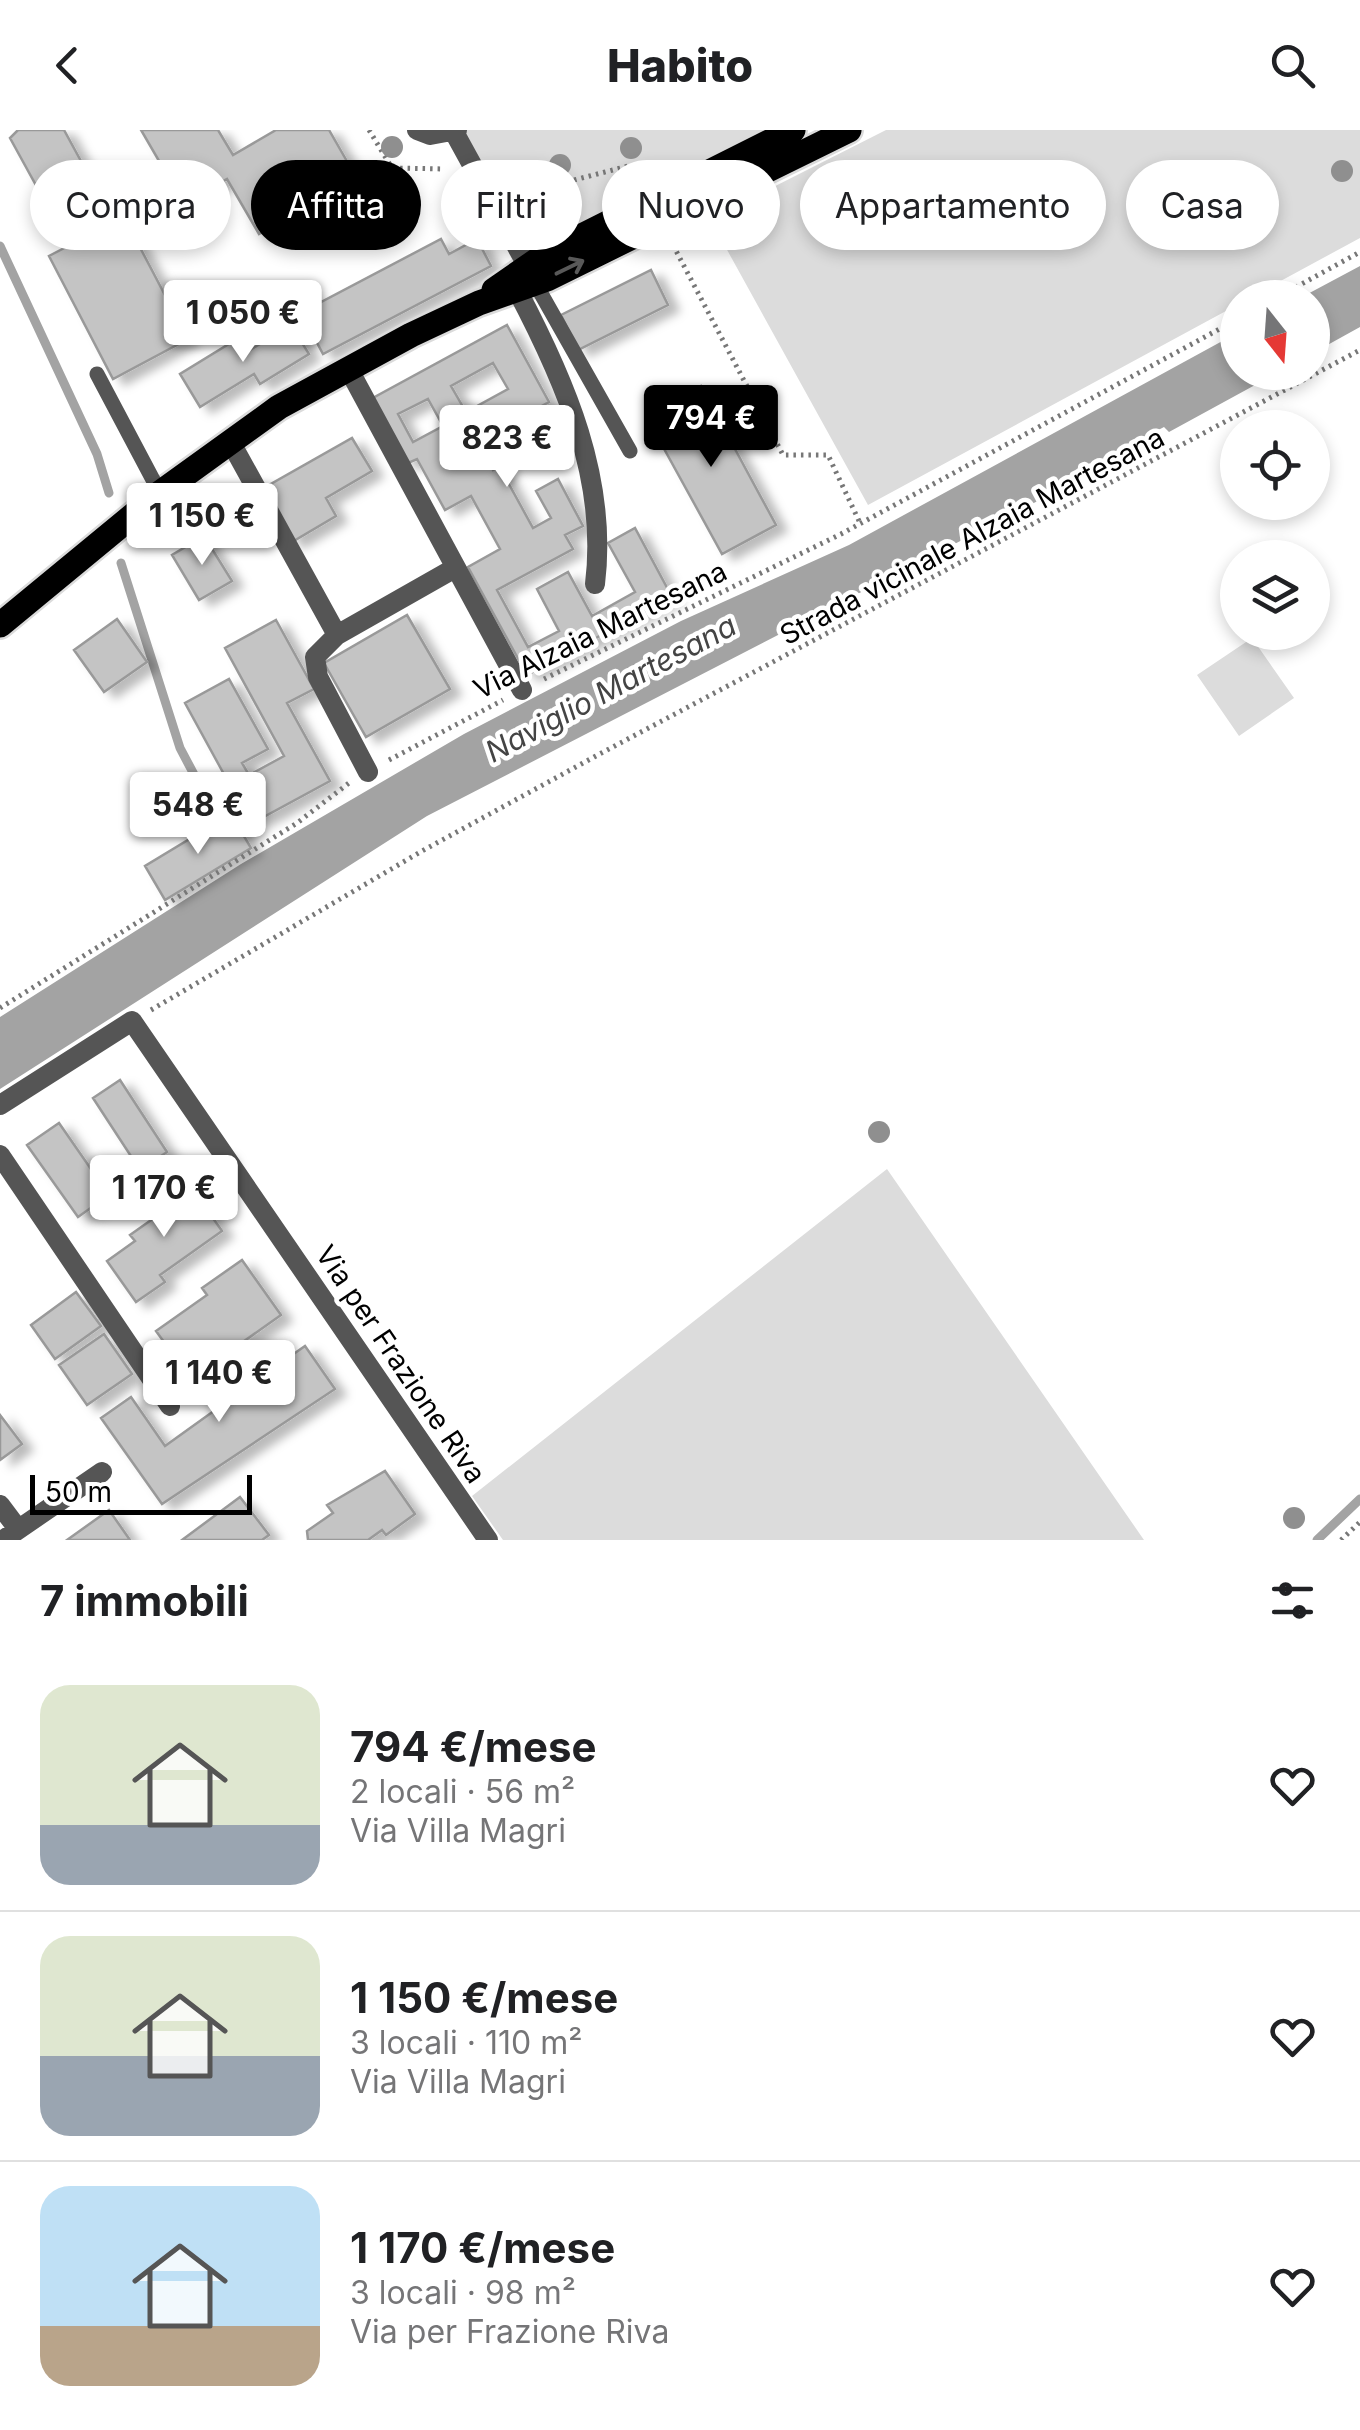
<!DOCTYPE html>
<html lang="it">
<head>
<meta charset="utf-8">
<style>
	:root { --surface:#fff; --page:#f6f6f6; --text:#202124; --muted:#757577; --line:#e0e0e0; --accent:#000 }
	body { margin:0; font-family:Inter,sans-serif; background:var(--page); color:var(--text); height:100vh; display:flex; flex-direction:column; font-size:38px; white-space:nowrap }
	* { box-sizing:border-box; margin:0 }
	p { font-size:32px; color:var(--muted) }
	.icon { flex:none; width:55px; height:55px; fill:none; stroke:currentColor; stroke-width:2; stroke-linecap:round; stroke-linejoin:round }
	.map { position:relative; height:1410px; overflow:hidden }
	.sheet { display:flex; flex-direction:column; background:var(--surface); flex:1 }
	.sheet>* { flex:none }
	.hud { position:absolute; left:30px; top:30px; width:1300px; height:90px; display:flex; gap:20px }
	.needle { width:65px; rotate:163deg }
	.buttons { position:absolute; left:1220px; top:150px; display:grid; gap:20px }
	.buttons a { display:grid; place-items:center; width:110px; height:110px; border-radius:50%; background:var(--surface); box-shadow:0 5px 15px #0003; font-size:50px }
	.scale { position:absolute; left:30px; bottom:25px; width:222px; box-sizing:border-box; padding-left:10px; border:5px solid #000; border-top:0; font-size:28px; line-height:35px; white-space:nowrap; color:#000; -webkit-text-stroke:8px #fff; paint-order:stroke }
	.price { position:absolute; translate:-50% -85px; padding:0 22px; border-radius:10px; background:#fff; color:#222; font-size:32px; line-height:65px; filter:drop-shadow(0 2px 5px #0008) }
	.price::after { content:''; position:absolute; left:50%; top:60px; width:30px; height:22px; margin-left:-15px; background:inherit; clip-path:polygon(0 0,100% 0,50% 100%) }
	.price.active { background:var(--accent); color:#fff }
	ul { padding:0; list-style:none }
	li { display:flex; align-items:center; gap:30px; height:250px; padding:0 40px }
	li+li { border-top:2px solid var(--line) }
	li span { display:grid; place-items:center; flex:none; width:280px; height:200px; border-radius:30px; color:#555 }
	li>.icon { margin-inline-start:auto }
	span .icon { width:120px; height:120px; fill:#fffc; stroke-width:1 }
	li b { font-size:42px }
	h2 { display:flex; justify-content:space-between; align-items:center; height:120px; padding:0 40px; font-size:42px }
	.pill { padding:0 35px; border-radius:45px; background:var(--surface); box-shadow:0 5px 15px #0003; font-size:35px; line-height:90px }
	.pill.active { background:var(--accent); color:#fff }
	header { display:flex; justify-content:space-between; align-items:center; height:130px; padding:0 40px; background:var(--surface); font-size:45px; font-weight:800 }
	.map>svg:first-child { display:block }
	.green { fill:#dcdcdc }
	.water { fill:#a3a3a3 }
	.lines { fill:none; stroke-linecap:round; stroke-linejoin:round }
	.stream { stroke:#a3a3a3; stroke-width:9 }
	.building { fill:#c4c4c4; stroke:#999; stroke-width:2.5; fill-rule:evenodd; filter:url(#shadow) }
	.primary-casing { stroke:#dbdbdb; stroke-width:30 }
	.path { stroke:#777; stroke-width:5; stroke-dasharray:2.5 5; stroke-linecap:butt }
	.lane { stroke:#555; stroke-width:15 }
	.street { stroke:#555; stroke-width:20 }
	.primary { stroke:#000; stroke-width:25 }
	.tree { fill:#8f8f8f }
	.oneway { stroke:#595959 }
	.labels { text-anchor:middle; stroke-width:9; stroke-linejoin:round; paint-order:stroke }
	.street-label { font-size:28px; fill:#000; stroke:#fff }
	.water-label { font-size:30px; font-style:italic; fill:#444; stroke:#fff }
</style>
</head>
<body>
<header><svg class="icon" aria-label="back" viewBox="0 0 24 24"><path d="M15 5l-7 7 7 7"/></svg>Habito<svg class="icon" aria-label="search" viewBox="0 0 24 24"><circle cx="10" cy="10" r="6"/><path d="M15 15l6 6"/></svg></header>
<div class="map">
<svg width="1360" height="1410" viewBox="0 0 1360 1410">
	<defs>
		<filter id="shadow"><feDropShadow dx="11" dy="6" stdDeviation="5" flood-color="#0004"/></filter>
	</defs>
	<rect width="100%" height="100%" fill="#fff"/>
	<!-- green -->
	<path class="green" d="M445,0h321l-253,131z
		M886,0h474v108l-109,59 -13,1 -1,7 -369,200 -158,-286z
		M1252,508l42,60 -55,38 -42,-61z
		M887,1039l257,371h-641l-31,-44z"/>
	<!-- water -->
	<path class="water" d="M1360,136v61l-47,26 -1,-55 -10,-1z
		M1237,203l1,39 39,1 -108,59 -5,-5 -44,23 3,7 -696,359 -427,273v-72l241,-153 223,-130 217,-113 168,-76z"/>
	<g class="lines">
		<!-- stream -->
		<path class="stream" d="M0,116l97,208 12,39
			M121,433l59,185 37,70
			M1317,1410l43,-41"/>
	</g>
	<!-- building -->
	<path class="building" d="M18,0h46l24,44 -45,24 -33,-60z
		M141,0h77l15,25 43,-25h53l27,47 -97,57 -32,-55 -43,25z
		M124,87l64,122 -75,40 -64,-123z
		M441,109l8,15 28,-15 14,27 -168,88 -25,-47 20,-11 3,6z
		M651,140l17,35 -90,45 -17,-35z
		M291,195l18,29 -49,30 -6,-10 -54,33 -20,-33 57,-35 8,14z
		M507,195l42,77 -72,39 16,29 6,-4 34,62 18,-10 -15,-27 22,-12 25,47 -18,9 8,14 -76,41 31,57 31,-16 -22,-42 31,-17 24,44 43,-24 -27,-49 27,-15 37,69 -145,78 -59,-108 32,-18 -29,-53 -26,14 -28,-51 -11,5 -35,-65zM493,233l15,26 -42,23 -15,-26zM428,269l15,27 -30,16 -15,-28z
		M701,256l75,139 -54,29 -76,-138z
		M352,308l20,33 -46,27 10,18 -44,26 -30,-53z
		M204,406l28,45 -33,19 -27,-45z
		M407,485l43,74 -84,48 -42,-74z
		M117,489l30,43 -43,30 -30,-42z
		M276,490l38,69 -27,14 43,78 -72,39 -14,-26 -7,4 -52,-95 44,-24 39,70 -26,14 7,12 35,-19 -59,-108z
		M231,684l20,34 -86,52 -20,-34z
		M120,950l47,72 -27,18 -47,-72z
		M59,993l50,72 -31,22 -51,-72z
		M186,1050l36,51 -62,44 5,7 -29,20 -29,-41 28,-20 -5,-6 24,-17 -8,-10z
		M242,1130l39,55 -65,46 -6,-8 -25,18 -29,-40 51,-36 -5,-7z
		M76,1162l25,34 -46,33 -24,-34z
		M104,1204l28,40 -45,31 -28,-40z
		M305,1216l30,43 -173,115 -61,-86 30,-21 34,49 53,-38 -11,-16 20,-14 11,15z
		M0,1285l22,29 -22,16z
		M385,1341l30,43 -29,21 -4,-5 -14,10h-60l-1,-9 26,-18 -6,-8z
		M240,1367l29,38 -7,5h-80z
		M109,1380l21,30h-63z"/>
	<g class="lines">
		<!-- primary casing -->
		<g class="primary-casing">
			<path id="primary" d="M494,160l52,-36 247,-124
				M0,495l160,-132 119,-86 132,-72 68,-32 68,-24 302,-149"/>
		</g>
		<!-- path -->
		<path class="path" d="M369,0l23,38 53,1
			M516,65l116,-30 6,13
			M673,115l110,210h45l32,68
			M1276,168l84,-46
			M544,549l297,-145 397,-215
			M389,630l114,-60
			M0,878l297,-185 52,-40
			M151,880l271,-159 172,-94 766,-407
			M1341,1410l19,-18"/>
		<!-- lane -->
		<path class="lane" d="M535,153l95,168
			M97,244l63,119"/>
		<!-- street -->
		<path class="street" d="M417,0l13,5 27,-5
			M454,2l73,133
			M517,160c48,91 91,189 78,294
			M348,238l174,322
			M230,311l107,194
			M368,642l-50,-95 -3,-20 22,-22 118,-67
			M0,975l132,-84 356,519
			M0,1025l170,251
			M0,1375l18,24
			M3,1410l99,-68"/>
		<!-- primary -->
		<use href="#primary" class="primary"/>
	</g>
	<!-- trees -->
	<g class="tree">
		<circle cx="392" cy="17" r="11"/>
		<circle cx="631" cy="18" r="11"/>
		<circle cx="560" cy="35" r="11"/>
		<circle cx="1342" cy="41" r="11"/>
		<circle cx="514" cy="43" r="11"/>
		<circle cx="551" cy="64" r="11"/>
		<circle cx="879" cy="1002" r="11"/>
		<circle cx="1294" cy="1388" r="11"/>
	</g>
	<!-- one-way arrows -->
	<defs><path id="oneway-shaft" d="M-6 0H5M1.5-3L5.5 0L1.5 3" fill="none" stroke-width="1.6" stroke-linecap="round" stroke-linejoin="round" transform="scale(2.5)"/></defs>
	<use class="oneway" href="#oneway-shaft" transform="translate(570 137) rotate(-26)"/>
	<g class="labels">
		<!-- street labels -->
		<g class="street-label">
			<text transform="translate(972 406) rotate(-28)" y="10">Strada vicinale Alzaia Martesana</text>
			<text transform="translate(600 500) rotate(-26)" y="10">Via Alzaia Martesana</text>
			<text transform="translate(401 1234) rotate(56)" y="10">Via per Frazione Riva</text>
		</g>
		<!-- water labels -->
		<g class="water-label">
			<text transform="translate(611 559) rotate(-28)" y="10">Naviglio Martesana</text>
		</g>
	</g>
</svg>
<div class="buttons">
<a><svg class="needle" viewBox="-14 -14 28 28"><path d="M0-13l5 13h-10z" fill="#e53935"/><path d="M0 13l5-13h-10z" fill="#757577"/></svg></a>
<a><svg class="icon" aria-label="locate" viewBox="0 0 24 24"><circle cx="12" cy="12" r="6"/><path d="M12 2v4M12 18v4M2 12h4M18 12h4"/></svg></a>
<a><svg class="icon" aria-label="layers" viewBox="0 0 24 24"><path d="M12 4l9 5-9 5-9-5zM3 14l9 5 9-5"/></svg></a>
</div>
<div class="scale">50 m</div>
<b class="price" style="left:243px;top:235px">1 050 €</b>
<b class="price active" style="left:711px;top:340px">794 €</b>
<b class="price" style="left:507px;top:360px">823 €</b>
<b class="price" style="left:202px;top:438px">1 150 €</b>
<b class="price" style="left:198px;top:727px">548 €</b>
<b class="price" style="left:164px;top:1110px">1 170 €</b>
<b class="price" style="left:219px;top:1295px">1 140 €</b>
<div class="hud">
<a class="pill">Compra</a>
<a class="pill active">Affitta</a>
<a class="pill">Filtri</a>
<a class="pill">Nuovo</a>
<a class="pill">Appartamento</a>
<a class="pill">Casa</a>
</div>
</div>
<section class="sheet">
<h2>7 immobili<svg class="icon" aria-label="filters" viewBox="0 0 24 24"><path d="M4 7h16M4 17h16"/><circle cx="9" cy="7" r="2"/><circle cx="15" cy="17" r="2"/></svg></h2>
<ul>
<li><span style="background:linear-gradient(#dfe7d0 70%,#9aa5b1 0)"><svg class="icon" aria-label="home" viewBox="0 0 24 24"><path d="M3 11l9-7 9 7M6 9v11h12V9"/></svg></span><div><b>794 €/mese</b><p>2 locali · 56 m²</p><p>Via Villa Magri</p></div><svg class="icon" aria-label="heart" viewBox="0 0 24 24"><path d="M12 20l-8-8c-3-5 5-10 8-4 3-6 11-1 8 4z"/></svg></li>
<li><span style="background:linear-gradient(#dfe7d0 60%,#9aa5b1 0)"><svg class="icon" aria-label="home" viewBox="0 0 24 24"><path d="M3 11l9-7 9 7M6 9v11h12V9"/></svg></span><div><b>1 150 €/mese</b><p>3 locali · 110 m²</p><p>Via Villa Magri</p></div><svg class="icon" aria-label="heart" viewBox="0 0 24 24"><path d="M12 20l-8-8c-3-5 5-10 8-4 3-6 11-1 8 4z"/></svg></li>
<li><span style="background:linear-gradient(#bfe0f5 70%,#b9a48a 0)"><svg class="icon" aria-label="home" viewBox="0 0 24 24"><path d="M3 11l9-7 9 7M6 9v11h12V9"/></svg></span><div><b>1 170 €/mese</b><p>3 locali · 98 m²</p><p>Via per Frazione Riva</p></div><svg class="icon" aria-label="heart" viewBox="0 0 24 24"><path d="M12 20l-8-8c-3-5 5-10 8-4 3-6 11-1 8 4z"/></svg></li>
</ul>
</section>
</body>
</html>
